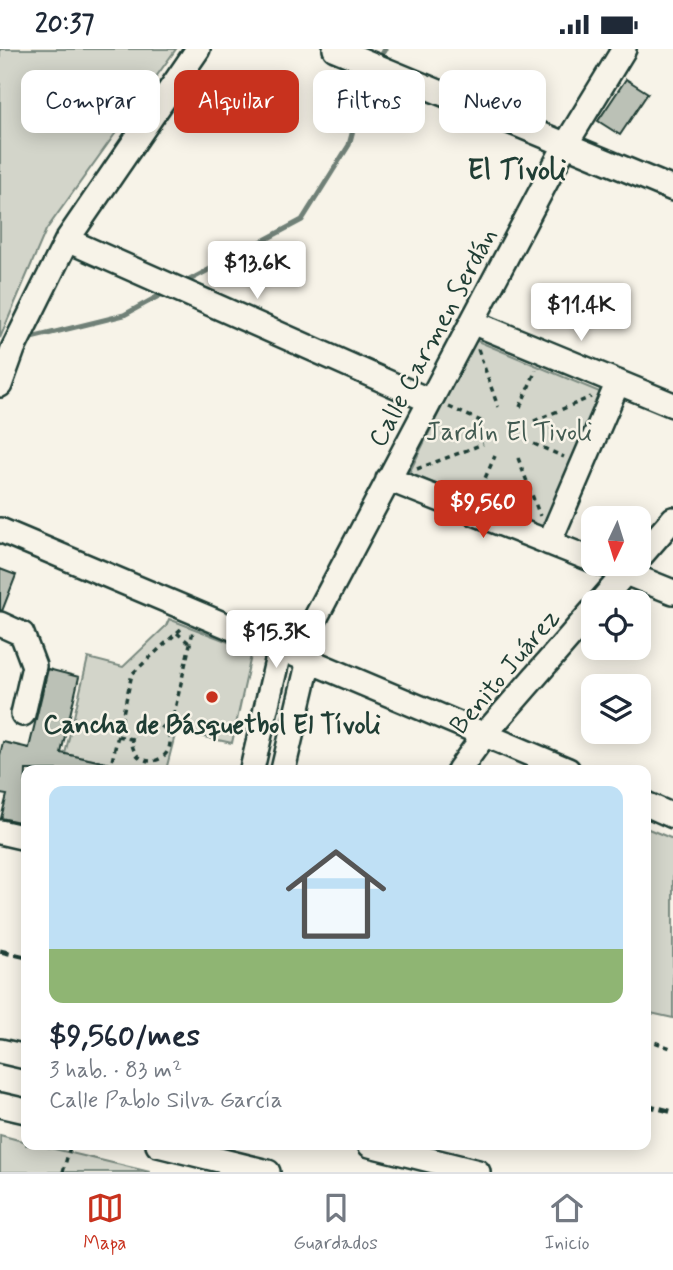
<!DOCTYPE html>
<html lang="es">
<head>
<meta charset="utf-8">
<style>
	:root { --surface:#fff; --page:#f2f2f3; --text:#1f2937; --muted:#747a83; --line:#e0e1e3; --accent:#c8321e }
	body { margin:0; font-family:Mynerve,sans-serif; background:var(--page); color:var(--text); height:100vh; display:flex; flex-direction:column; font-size:26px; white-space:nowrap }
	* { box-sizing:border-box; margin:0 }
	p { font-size:23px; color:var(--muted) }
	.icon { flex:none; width:38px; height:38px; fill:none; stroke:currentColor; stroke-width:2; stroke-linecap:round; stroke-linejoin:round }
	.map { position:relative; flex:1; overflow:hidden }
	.drawer { position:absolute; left:21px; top:716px; width:630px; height:385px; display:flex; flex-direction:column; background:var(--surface); border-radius:14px; box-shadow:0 4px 18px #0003 }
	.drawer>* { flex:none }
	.top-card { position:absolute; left:21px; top:21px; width:632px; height:63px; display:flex; gap:14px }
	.needle { width:46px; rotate:184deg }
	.fabs { position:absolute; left:581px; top:457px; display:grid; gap:14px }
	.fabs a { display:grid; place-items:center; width:70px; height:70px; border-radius:14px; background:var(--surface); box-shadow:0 4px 18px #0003; font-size:35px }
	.price { position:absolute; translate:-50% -60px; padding:0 16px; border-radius:7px; background:#fff; color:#222; font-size:23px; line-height:46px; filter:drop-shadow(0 2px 4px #0008) }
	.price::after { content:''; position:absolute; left:50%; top:42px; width:21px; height:16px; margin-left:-10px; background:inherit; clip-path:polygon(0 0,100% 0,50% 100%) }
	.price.selected { background:var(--accent); color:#fff }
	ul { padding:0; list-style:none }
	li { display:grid; align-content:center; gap:14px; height:371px; padding:0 28px }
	li span { display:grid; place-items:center; height:217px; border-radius:14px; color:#555 }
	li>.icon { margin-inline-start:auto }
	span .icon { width:126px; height:126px; fill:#fffc; stroke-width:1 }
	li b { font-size:30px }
	.tag { padding:0 24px; border-radius:14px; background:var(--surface); box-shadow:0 4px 18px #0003; font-size:24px; line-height:63px }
	.tag.selected { background:var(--accent); color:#fff }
	.status { display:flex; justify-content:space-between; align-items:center; height:49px; padding:0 35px; background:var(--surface); direction:ltr }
	.status svg { height:19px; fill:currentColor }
	.tab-bar { display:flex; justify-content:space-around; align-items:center; height:98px; border-top:2px solid var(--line); background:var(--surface); font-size:19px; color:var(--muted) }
	.tab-bar a { display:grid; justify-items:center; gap:4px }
	.tab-bar .selected { color:var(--accent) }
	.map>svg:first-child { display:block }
	.green { fill:#d3d5ca; stroke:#79897f; stroke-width:2 }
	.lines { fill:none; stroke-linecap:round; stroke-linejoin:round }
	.stream { stroke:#6f8077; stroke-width:5 }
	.building { fill:#bbc1b6; stroke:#1f3d34; stroke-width:2 }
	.minor-casing { stroke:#1f3d34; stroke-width:28 }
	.path { stroke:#1f3d34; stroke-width:3.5; stroke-dasharray:5 5; stroke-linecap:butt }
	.minor { stroke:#f7f3e8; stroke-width:23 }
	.rail { stroke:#1f3d34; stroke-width:5; stroke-dasharray:10 5; stroke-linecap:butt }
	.poi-dot { fill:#c8321e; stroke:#f7f3e8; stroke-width:2.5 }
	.labels { text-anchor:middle; stroke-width:5; stroke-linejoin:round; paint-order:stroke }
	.street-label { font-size:26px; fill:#1f3d34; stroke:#f7f3e8 }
	.park-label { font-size:26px; fill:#435b52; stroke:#f7f3e8 }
	.poi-label { font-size:26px; font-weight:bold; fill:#1f3d34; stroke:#f7f3e8 }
	.neighbourhood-label { font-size:28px; font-weight:bold; fill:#1f3d34; stroke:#f7f3e8 }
</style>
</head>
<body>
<div class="status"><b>20:37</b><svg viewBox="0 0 49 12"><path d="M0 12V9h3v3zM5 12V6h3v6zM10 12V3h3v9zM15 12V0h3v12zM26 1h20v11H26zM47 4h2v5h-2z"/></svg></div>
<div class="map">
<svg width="673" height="1123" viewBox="0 0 673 1123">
	<rect width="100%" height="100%" fill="#f7f3e8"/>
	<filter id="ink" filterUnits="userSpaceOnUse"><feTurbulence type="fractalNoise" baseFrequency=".0143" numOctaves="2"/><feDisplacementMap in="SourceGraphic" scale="14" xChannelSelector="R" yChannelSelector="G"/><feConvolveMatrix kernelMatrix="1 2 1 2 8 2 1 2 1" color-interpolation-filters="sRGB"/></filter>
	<g filter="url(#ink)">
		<!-- green -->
		<path class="green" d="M0,0h176l-130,181 -46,108z
			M475,291l127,53 -58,135 -135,-55z
			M169,570l83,32 -20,92 -56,-12 -10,39h-64l1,-8 -38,-8 23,-96 35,9 43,-41z
			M646,779l27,11v179l-27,-6z
			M0,1086l26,7v3h12l112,27h-150z"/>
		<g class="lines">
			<!-- stream -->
			<path class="stream" d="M378,12l7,-12
				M184,234l118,-63 47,-75 15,-56 10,-19
				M27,290l97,-24 42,-23"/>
		</g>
		<!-- building -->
		<path class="building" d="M626,30l22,14 -28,42 -22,-14z
			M0,520l16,6 -14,36 -2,-1z
			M48,620l31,8 -18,76 50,11v6h-85l-2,53 -23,-5 6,-23 -7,-1v-39l3,-13 26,6z"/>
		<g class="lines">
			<!-- minor casing -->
			<g class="minor-casing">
				<path id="minor" d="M335,0l338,140
					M67,191l363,161
					M472,273l201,83
					M0,336l13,-36 54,-109 131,-191
					M388,430l205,81
					M0,481l568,240
					M549,494l69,-161
					M639,509l34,-39
					M601,514l72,29
					M600,553l34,-39
					M0,575l22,10 12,32 -11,48
					M296,606l270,-511 58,-95
					M252,720l28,-121
					M283,721l26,-110
					M459,721l26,-36 108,-124
					M646,755l27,12
					M0,783l26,6
					M0,1002l26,6
					M0,1056l26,6
					M158,1096l110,27
					M370,1096l108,27"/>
			</g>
			<!-- path -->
			<path class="path" d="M478,300l20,58
				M449,358l34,15
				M520,358l16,-37
				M534,372l57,-24
				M534,395l30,13
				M518,409l22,58
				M417,420l66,-25
				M477,447l18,-40
				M177,584l13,11
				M132 693a19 19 0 1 1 38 0a19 19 0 1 1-38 0Z
				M169,686l24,-104
				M118,687l13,3
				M110,721l22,-96 50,-46
				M646,990l27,10
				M63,1123l7,-25"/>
			<!-- minor -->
			<use href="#minor" class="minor"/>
			<!-- rail -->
			<path class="rail" d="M0,902l26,6
				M646,1056l27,7"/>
		</g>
	</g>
	<!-- markers -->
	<circle class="poi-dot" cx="212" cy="648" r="7"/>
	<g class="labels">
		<!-- street labels -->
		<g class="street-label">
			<text transform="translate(432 288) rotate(-62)" y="9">Calle Carmen Serdán</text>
			<text transform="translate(504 622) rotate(-50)" y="9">Benito Juárez</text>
		</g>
		<!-- park labels -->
		<g class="park-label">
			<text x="509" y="391">Jardín El Tivoli</text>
		</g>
		<!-- poi labels -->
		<g class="poi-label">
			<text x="212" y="684">Cancha de Básquetbol El Tívoli</text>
		</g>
		<!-- neighbourhood labels -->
		<g class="neighbourhood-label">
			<text x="517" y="130">El Tívoli</text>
		</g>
	</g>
</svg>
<div class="fabs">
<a><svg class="needle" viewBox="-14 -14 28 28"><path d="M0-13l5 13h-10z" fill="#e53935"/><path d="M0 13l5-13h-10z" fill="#747a83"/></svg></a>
<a><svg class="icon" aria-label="locate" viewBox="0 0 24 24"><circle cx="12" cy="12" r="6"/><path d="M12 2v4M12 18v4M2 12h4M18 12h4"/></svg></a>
<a><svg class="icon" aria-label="layers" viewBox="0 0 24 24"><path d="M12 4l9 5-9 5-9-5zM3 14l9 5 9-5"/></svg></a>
</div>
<b class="price" style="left:257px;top:252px">$13.6K</b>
<b class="price" style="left:581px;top:294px">$11.4K</b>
<b class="price selected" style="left:483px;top:491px">$9,560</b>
<b class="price" style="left:276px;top:621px">$15.3K</b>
<div class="top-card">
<a class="tag">Comprar</a>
<a class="tag selected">Alquilar</a>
<a class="tag">Filtros</a>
<a class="tag">Nuevo</a>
</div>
<section class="drawer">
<ul>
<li><span style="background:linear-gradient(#bfe0f5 75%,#8fb573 0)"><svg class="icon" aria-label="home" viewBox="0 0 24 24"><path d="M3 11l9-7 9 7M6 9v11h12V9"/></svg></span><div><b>$9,560/mes</b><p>3 hab. · 83 m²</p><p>Calle Pablo Silva García</p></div></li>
</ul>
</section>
</div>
<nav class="tab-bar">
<a class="selected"><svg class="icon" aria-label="map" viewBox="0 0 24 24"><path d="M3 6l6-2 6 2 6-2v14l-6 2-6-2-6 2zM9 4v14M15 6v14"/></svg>Mapa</a>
<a><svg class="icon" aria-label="saved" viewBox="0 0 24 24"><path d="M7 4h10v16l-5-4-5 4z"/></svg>Guardados</a>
<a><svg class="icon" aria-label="home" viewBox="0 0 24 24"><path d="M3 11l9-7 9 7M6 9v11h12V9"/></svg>Inicio</a>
</nav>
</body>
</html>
